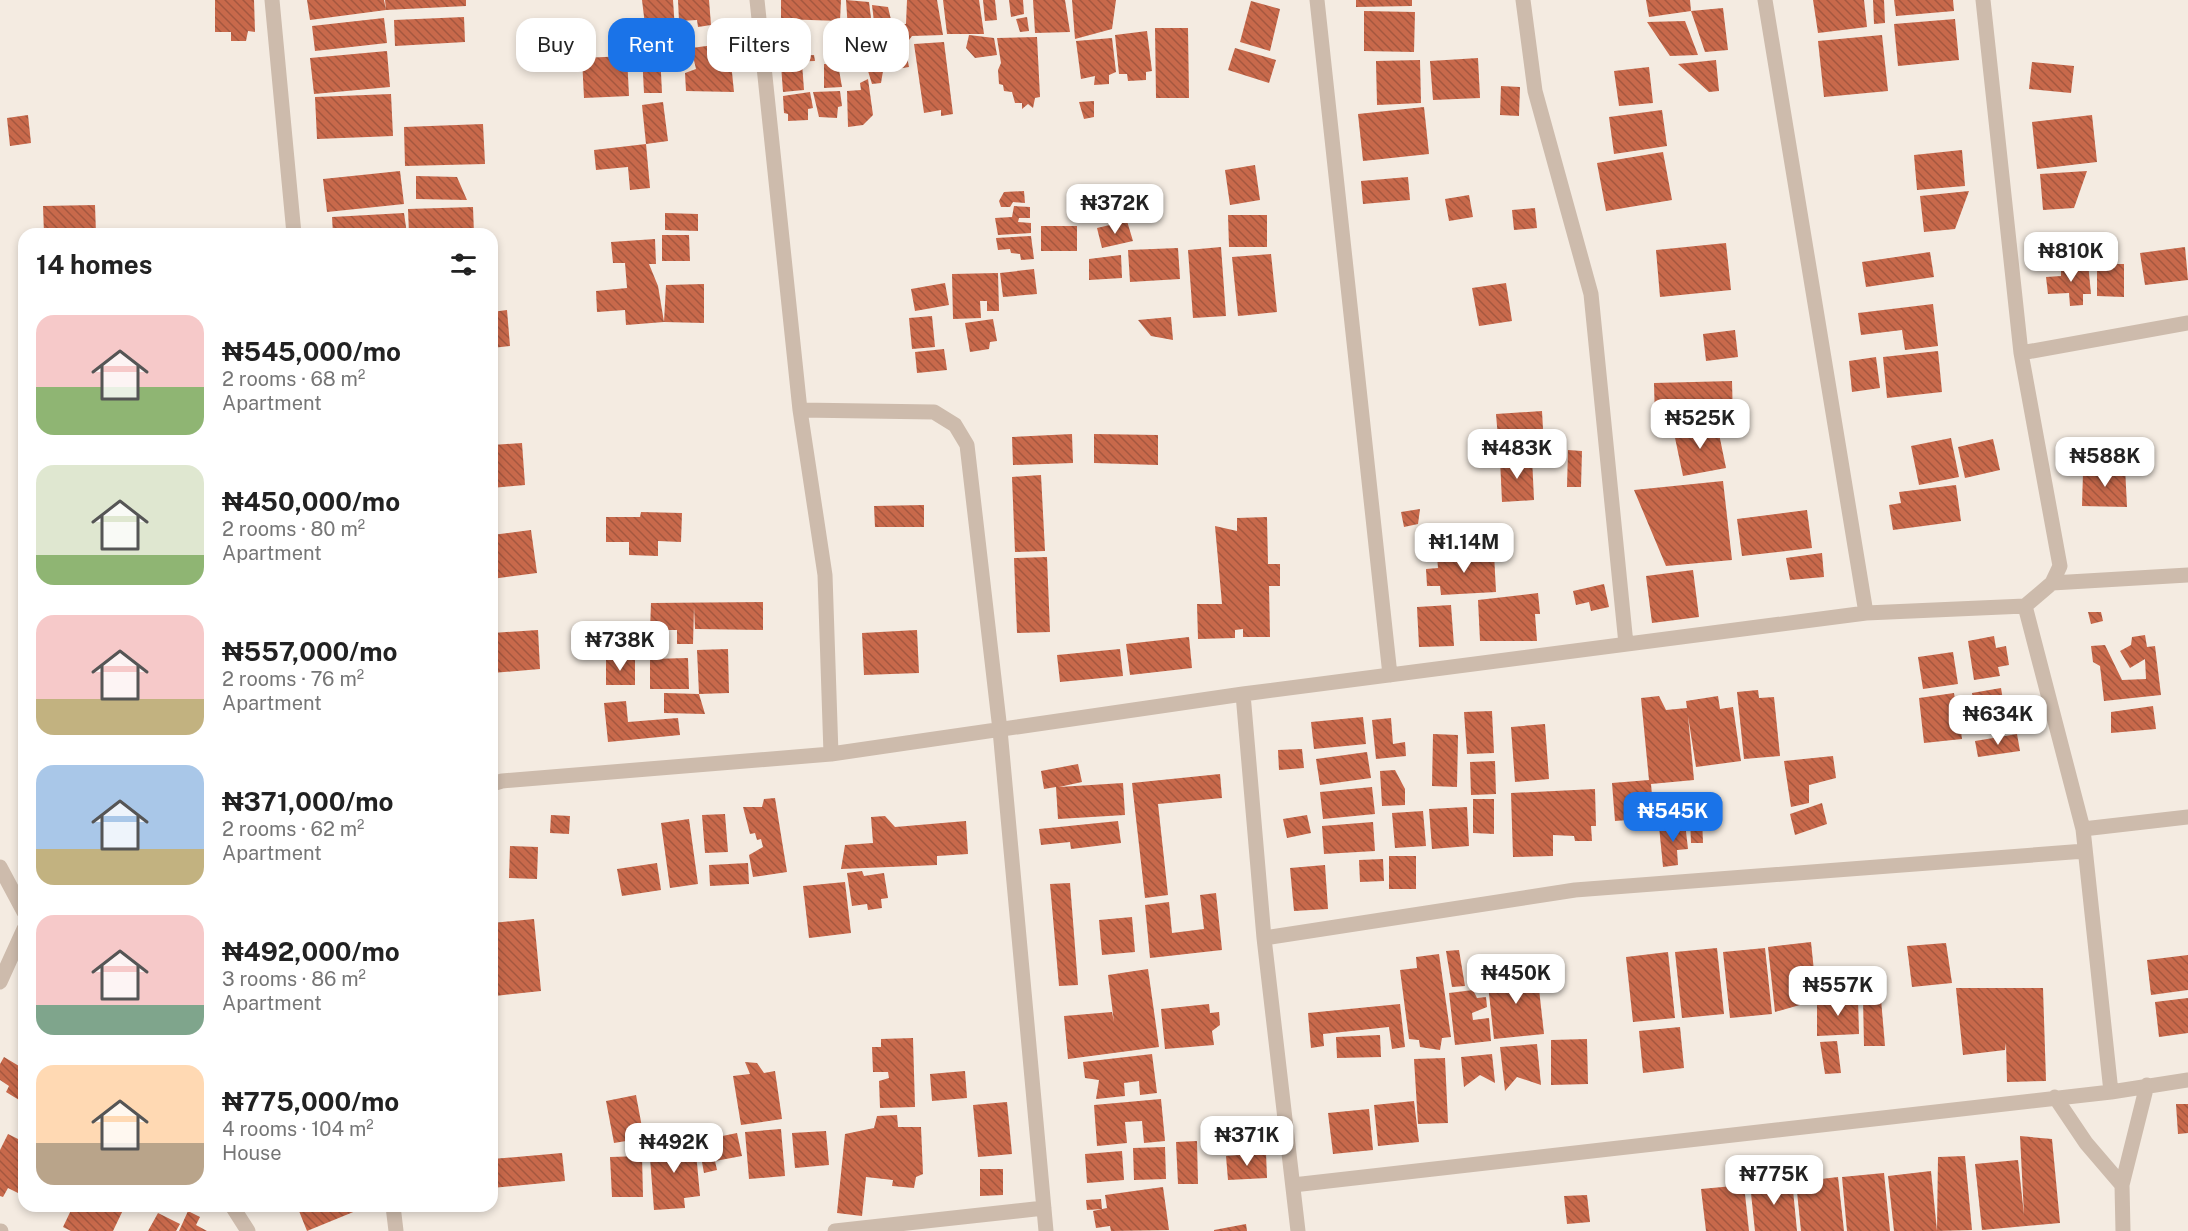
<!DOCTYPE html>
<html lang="en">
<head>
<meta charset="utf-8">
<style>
	:root { --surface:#fff; --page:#f6f6f6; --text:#222; --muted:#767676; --accent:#1a73e8 }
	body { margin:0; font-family:"Public Sans",sans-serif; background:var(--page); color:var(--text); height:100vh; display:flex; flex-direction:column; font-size:22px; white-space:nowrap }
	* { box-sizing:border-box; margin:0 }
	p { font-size:20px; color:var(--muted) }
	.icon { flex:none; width:33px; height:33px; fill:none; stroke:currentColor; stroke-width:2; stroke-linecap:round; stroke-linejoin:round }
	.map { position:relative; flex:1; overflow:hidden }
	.side { position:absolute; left:18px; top:228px; width:480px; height:984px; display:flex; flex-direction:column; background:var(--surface); border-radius:18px; box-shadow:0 3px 9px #0003 }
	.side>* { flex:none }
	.guide { position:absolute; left:516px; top:18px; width:570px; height:54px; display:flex; gap:12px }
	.price { position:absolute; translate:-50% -51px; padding:0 14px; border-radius:12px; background:#fff; color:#222; font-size:20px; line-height:39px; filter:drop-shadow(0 2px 3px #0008) }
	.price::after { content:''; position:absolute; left:50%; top:36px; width:18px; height:14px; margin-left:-9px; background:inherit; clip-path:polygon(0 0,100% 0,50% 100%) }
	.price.on { background:var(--accent); color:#fff }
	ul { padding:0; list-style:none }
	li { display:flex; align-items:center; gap:18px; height:150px; padding:0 18px }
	li span { display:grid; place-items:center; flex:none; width:168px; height:120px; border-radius:18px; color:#555 }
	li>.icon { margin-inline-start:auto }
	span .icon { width:72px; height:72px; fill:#fffc; stroke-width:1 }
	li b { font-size:26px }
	h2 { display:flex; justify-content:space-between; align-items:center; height:72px; padding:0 18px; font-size:26px }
	.pill { padding:0 21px; border-radius:18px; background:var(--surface); box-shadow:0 3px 9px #0003; font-size:21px; line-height:54px }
	.pill.on { background:var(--accent); color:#fff }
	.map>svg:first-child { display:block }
	.building { fill:url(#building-back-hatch) }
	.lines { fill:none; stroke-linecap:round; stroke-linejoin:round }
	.minor { stroke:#cdbbac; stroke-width:15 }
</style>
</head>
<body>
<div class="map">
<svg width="2188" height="1231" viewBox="0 0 2188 1231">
	<defs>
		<pattern id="building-back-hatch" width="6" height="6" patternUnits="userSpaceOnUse" patternTransform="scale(1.5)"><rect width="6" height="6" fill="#c8694b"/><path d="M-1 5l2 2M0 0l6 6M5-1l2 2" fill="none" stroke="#a4573f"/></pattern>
	</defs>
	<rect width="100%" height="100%" fill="#f4ebe1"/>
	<!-- building -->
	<path class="building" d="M215,0h39l1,32 -7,-1 -2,10h-15v-9h-16z
		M307,0h77l2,10 -76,10z
		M385,0h81v6l-80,4z
		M642,0h31l2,30 -14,2v-6l-16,-1z
		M678,0h31l2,25 -13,2 -1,-7 -18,1z
		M781,0h60l-1,21 -59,-2z
		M846,0l23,2 5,40 -25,3z
		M907,0h30l6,35 -31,1 -6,8 -29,3 -5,-42 16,2 4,17h14z
		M943,0h36l5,34h-37z
		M983,0h12l2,20 -12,1z
		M1009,0h14l1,14 -13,3z
		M1033,0h32l5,32 -35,1z
		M1072,0h44l-4,29 -37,10z
		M1356,0h56v6l-56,1z
		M1646,0h44l1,11 -42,6z
		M1813,0h51l3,27 -49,6z
		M1873,0h11l1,23 -11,1z
		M1894,0h59l1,11 -58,5z
		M1251,1l29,8 -10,42 -30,-9z
		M1723,8l5,42 -23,2 -14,-41z
		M1364,11l51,1 -1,40 -50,-1z
		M464,17l1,25 -70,4 -1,-26z
		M1027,17l2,14 -9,1 -4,-13z
		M384,18l3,25 -72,8 -3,-25z
		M1955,19l4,41 -61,6 -4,-42z
		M1685,21l13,34 -28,1 -23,-34z
		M1155,28h33l1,70h-33z
		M1147,31l5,40 -6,1v8l-18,1 -1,-7h-8l-4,-39z
		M969,35l25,3 3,17 -22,3 -9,-10z
		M1882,35l6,56 -64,6 -6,-56z
		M1037,37l3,60 -5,1 -2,10 -5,-4 -6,5v-6h-7l-3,-11 -8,-1 -1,-6 -4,-1 -1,-14 3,-7 -4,-25z
		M1112,38l4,34 -7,3v9l-15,1 1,-9 -14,3 -5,-38z
		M944,42l9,72 -12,2v-6l-17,3 -10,-69z
		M729,43l5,49 -48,-1 -1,-18 11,-4 -3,-13 -8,1 -1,-8z
		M905,47l4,20 -26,4 -2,12 -9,1 -4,-13 -24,1 -2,-17z
		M1235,48l41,12 -7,23 -41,-13z
		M387,51l3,36 -76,7 -4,-36z
		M660,53l2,40h-18l-2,-39z
		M814,55l1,6 -34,1 -1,-5z
		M627,56l2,40 -45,2 -2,-40z
		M1478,58l2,40 -47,2 -3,-39z
		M1420,60l1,43 -44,2 -1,-44z
		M1716,60l3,31 -10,1 -31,-28z
		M2032,62l42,4 -3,27 -42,-4z
		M802,63l2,27 -21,2 -2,-27z
		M824,64h14l4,23 -18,1z
		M1649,67l4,36 -34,3 -5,-35z
		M868,79l5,36 -10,10 -15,2 -1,-36 14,-1 -1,-7z
		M1501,86l19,1 -1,29 -19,-1z
		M840,91l2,15 -4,1 -1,11 -18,-1 -6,-25z
		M810,92l3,16 -5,1v11l-20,1v-7l-4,-1 -1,-17z
		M391,94l2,42 -76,3 -2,-42z
		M1094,101v16l-10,2 -5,-17z
		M663,102l5,39 -22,3 -4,-39z
		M1424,107l5,47 -66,7 -5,-47z
		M1662,110l5,36 -53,8 -5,-37z
		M28,115l3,28 -21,3 -3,-28z
		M2092,115l5,47 -60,7 -5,-47z
		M483,124l2,40 -80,2 -1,-39z
		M646,144l4,44 -20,2 -2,-23 -32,3 -2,-20z
		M1962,150l3,36 -48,4 -3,-35z
		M1663,152l9,48 -66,11 -9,-48z
		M1255,165l5,35 -30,5 -5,-35z
		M400,171l4,33 -77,8 -4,-33z
		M2087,171l-13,37 -31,2 -3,-36z
		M416,176l41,1 10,23 -51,-1z
		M1408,177l2,23 -47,4 -2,-23z
		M1024,191l1,12 -12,-1 -3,5h-9l-2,-6 5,-9z
		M1969,191l-14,38 -31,3 -4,-36z
		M1469,195l4,22 -24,4 -4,-22z
		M95,205l1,29h-52l-1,-28z
		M1014,206l16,1v11h-11l-1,4 13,1v10l-33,2 -3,-17 17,-1z
		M473,207l1,27h-65l-1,-25z
		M1535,208l2,20 -23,2 -2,-20z
		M404,213l3,21h-74l-1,-17z
		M665,213l33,1v17l-33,-1z
		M1228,215h39v32h-38z
		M1127,221l6,20 -31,7 -5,-20z
		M1041,226h36v25h-36z
		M662,235h27l1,26h-28z
		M1031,236l3,23 -13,1 -1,-6 -9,-1 -1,-4 -12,1 -2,-12z
		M655,239l1,25h-7l9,22 6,36 -38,3 -1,-15 -28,2 -1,-21 31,-3 -2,-25h-12l-2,-21z
		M1726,243l5,47 -71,7 -4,-47z
		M1221,247l5,69 -33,2 -5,-68z
		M2185,247l3,33 -43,5 -5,-32z
		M1178,248l2,31 -50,3 -2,-32z
		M1930,252l4,25 -68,10 -4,-25z
		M1271,254l6,58 -39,4 -6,-59z
		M1121,255l1,23 -33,2v-21z
		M2088,263l3,31h-8v11l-13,1 -1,-13 -21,1 -2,-17 15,-1v-11z
		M2097,264h27v33l-27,-1z
		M1034,269l3,25 -34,3 -3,-24z
		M998,273l1,38h-12v-10h-7l1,17 -28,1 -1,-45z
		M945,283l4,22 -34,6 -4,-22z
		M1506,283l6,38 -33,5 -7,-38z
		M704,284v39l-40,-1 2,-37z
		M1933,304l5,42 -33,4 -3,-20 -41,5 -3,-22z
		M507,310l3,36 -18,2v-36z
		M932,316l3,31 -23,2 -3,-31z
		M1171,317l2,23 -22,-4 -13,-16z
		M993,319l4,22 -7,1 -1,7 -19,3 -5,-29z
		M1735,330l3,27 -32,4 -3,-27z
		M944,349l3,21 -30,3 -2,-21z
		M1938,351l4,41 -55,6 -4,-41z
		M1876,357l4,31 -28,4 -3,-31z
		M1732,381l1,39 -78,2 -1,-39z
		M1542,411l2,36 -45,3 -3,-36z
		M1717,424l9,44 -43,8 -9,-43z
		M1072,434l1,29 -60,2 -1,-28z
		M1094,434l64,1v30l-64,-2z
		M1951,438l8,39 -40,8 -8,-39z
		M1993,439l7,31 -35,8 -7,-31z
		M522,443l3,42 -33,3v-43z
		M1568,450l14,1 -1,36h-14z
		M1532,457l2,43 -32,2 -2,-43z
		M2125,467l2,40 -45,-1 1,-33z
		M1041,475l4,76 -30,1 -3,-75z
		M1723,481l9,79 -66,6 -32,-76z
		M1956,485l5,36 -68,9 -4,-25 12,-2 -2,-11z
		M924,505v22h-49l-1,-21z
		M1420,509l-2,15 -14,3 -3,-15z
		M1807,510l5,38 -70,8 -5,-37z
		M641,512l41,1 -1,29 -23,-1v15l-29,-1v-13h-23v-25h34z
		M1267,517l1,47h12v22h-11l1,51h-27v-8l-8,1v8l-37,1 -1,-35h25l-7,-78 22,5v-13z
		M531,530l6,43 -45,6v-44z
		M1494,553l2,39 -55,3 -1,-9h-13l-1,-17 12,-1 -1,-12z
		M1822,553l2,24 -34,3 -4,-22z
		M1047,557l3,75 -33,1 -3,-75z
		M1693,570l6,47 -47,6 -6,-47z
		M1604,584l5,23 -18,4 -2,-9 -13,3 -3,-14z
		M1538,593l2,21h-5l2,27h-57l-2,-41z
		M763,602v28l-68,-1 -1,-22 -1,37h-16v-14h-27l1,-27z
		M1451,605l3,41 -35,1 -2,-40z
		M2088,612h13l2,9 -12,3z
		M538,630l2,39 -48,4v-40z
		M917,630l2,43 -55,2 -2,-42z
		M2145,635l2,12 8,-1 6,49 -57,6 -4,-35 -7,-4 -2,-16 14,-1 17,35 24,-1 -1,-20 -15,9 -10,-17 11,-6 1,-8z
		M1994,636l2,12 10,-2 3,19 -11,2 2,9 -26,4 -6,-39z
		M1189,637l3,31 -62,7 -4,-31z
		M728,649l1,44 -30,1 -2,-44z
		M1120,649l3,27 -63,6 -3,-27z
		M1953,652l5,32 -35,5 -5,-32z
		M606,658h29v27h-29z
		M688,658l1,31h-39v-30z
		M2001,688l2,12 8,-1 4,17 -7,2 2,10 -30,6 -8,-41z
		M1758,690l1,8 15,-1 6,59 -36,3 -7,-67z
		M664,693l35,1 6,20 -41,-1z
		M1954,693l2,13h5l3,18h-4l2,15 -38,4 -5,-45z
		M1659,696l7,14 21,-2 -1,-7 32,-5 2,13 13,-2 8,54 -45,6 -8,-51 6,64 -43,4 3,34 -39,3 -3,-38 37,-3 -8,-82z
		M626,701l2,21 50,-4 2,17 -72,7 -4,-39z
		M2153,706l3,23 -45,4v-21z
		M1492,711l2,42 -27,1 -3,-42z
		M1363,717l3,27 -52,5 -3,-27z
		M1391,718l2,26 12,-2 1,14 -30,3 -4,-39z
		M1545,724l4,55 -34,3 -4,-55z
		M1433,734l25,1 -1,52 -25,-1z
		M2017,734l3,17 -42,6 -3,-16z
		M1302,749l2,19 -25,2 -1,-20z
		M1367,752l4,26 -51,7 -4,-26z
		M1833,756l3,22 -27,7v18l-18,4 -7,-46z
		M1495,761l1,33 -25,1 -1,-33z
		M1078,764l4,18 -23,5 64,-4 2,32 -67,4 -2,-32 -12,2 -3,-18z
		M1395,770l10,19v16l-23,1 -2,-35z
		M1220,774l2,24 -64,6 10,91 -23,3 -13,-115z
		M1372,787l3,27 -52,5 -3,-27z
		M1595,789l1,37h-5l1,15h-17l-1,-5 -21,-1v21l-40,1 -2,-64z
		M775,798l12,74 -34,5 -4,-22 14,-8 -2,-8 -4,1 -2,-7 -5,1 -7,-27h19l2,-8z
		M1473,799h21v35l-21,-1z
		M1822,803l5,21 -32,11 -5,-21z
		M1467,807l2,39 -37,3 -3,-40z
		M1423,811l3,35 -31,2 -3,-35z
		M725,814l3,38 -23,1 -3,-38z
		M551,815l19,1 -1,18 -19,-1z
		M1307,815l4,18 -24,5 -4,-19z
		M885,816l10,11 71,-6 2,33 -31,2v9l-96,4 4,-24 28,-2 -2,-26z
		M1690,818h12l1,25h-12z
		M689,819l9,65 -28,4 -9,-65z
		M1118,821l3,22 -50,6 -1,-7 -29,3 -2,-16z
		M1373,822l2,29 -51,3 -2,-28z
		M1685,823l3,26 -11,1 1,15 -15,2 -4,-41z
		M510,846l28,1 -1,32 -28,-1z
		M1389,856h27v33h-27z
		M1383,859l1,22 -24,1 -1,-22z
		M657,863l4,27 -39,6 -5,-27z
		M748,863l1,21 -39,2 -1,-21z
		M1325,865l3,44 -34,2 -4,-43z
		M862,871l2,5 20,-3 4,25 -7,1 1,9 -14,2 -1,-6 -15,2 -5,-33z
		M845,882l6,51 -42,5 -6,-52z
		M1070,883l8,102 -19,1 -9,-102z
		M1216,893l6,57 -72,8 -5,-53 24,-3 3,31 32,-4 -4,-34z
		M1132,917l3,35 -33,3 -3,-35z
		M534,919l7,72 -46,5 -3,-73z
		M1811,942l6,58 -42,12 -7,-65z
		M1946,943l6,40 -40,4 -5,-41z
		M1717,948l7,66 -42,4 -7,-66z
		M1765,948l7,66 -42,4 -7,-66z
		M1459,950l6,36 -13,1 -6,-36z
		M1668,952l7,66 -42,4 -7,-65z
		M1439,954l12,83 -9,1 -2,12 -20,-3 -1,-7 -10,-1 -9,-69 17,-2 -1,-11z
		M2188,955v35l-37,5 -4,-35z
		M1148,969l11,78 -91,12 -4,-43 48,-4 2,10 -6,-47z
		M1537,971l7,63 -50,5 -7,-63z
		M1956,988h87l3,93 -39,1 -1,-39 -1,7 -42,5z
		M1473,990l4,8 9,-1 1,10 -15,6 1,7 16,-2 2,23 -36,4 -6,-52z
		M1863,998l18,1 4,47h-21z
		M2188,998v35l-29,4 -4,-35z
		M1858,999l1,35 -42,2v-36z
		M1209,1004l1,9 9,-1 1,13 -8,6 2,14 -49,4 -4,-40z
		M1400,1004l5,43 -13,2 -3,-22 -66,7 1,12 -13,2 -3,-35z
		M1680,1027l4,41 -41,5 -4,-42z
		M1380,1035l1,22 -44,1 -1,-21z
		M913,1038l2,69 -35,1 -1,-27 10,-3 -1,-6h-15l-1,-25h9v-8z
		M1587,1039l1,45 -37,1v-45z
		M1837,1041l4,32 -16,1 -5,-32z
		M1537,1044l4,41 -24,-8 -12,14 -5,-44z
		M1152,1054l5,39 -17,2 -1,-14 -15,2 1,13 -29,3 3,-19 -14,-2 -2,-16z
		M1492,1054l3,29 -15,-8 -16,12 -3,-30z
		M4,1057l20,12v34l-18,-11 3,-6 -9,-6v-16z
		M1445,1058l3,65 -30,1 -4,-65z
		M745,1062l12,1 7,10 11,-2 7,48 -41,6 -8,-49 17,-2z
		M965,1071l2,27 -35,3 -2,-27z
		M636,1095l8,43 -30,5 -8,-42z
		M1161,1099l4,42 -21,2 -2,-22 -17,1 2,21 -30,3 -3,-41z
		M1414,1101l5,41 -41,4 -4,-41z
		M1007,1102l5,52 -34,3 -5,-52z
		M2176,1104h12v29l-10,1z
		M1369,1109l4,41 -40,4 -5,-41z
		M897,1115l1,12h23l2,47 -7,3 -2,11 -22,-2 1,-6 -27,-3 -4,39 -25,-3 8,-79 29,-6 3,-12z
		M781,1129l4,47 -36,3 -4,-47z
		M826,1131l3,34 -34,3 -3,-35z
		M737,1133l5,23 -27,5 2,9 -13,3 -6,-32z
		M8,1134l16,8v44l-4,8 -12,-6 -5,9 -3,-1v-46z
		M2020,1136l32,3 8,84 -78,7 -7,-66 43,-4 6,55z
		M695,1141l5,55 -16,2 1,10 -31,2 -5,-65z
		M1197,1141l1,43h-20l-2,-42z
		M1165,1147l1,32 -32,1 -1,-32z
		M1122,1151l2,29 -37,3 -2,-29z
		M562,1153l3,28 -73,7v-29z
		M1266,1153l1,25 -39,2 -2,-24z
		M642,1156l1,41h-31l-2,-40z
		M1965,1156l7,74 -35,1h-43l-6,-55 43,-5 6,60 1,-74z
		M980,1169h23v26l-23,1z
		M1884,1173l6,58h-43l-5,-54z
		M1838,1177l6,54h-43l-5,-49z
		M1792,1180l5,51h-42l-5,-47z
		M1744,1185l5,46h-43l-5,-42z
		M1163,1187l6,43 -58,1 -1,-5 -14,2 -3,-17 14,-3 -2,-13z
		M1587,1195l3,27 -23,2 -3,-28z
		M1101,1199l1,10 -15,1 -1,-10z
		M73,1206h52l-12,25h-42l-8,-4z
		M297,1206h65l1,2 -56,23z
		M188,1211l12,6 -4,8 11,6h-28z
		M158,1213l22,11 -4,7h-28z
		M1246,1224l1,7h-33v-1z"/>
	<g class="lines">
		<!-- minor -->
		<path class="minor" d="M272,0l22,234
			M1317,0l73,675
			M1523,0l12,91 56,203 35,350
			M1765,0l101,613
			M1983,0l38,353 39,213 -8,17 -27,23 58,223 28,263
			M2021,353l167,-30
			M800,410l134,2 21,13 12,20 33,285 46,501
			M2052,583l136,-8
			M1243,694l21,244 34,293
			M831,754l412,-60 623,-81 159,-7
			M492,784l10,-3 329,-27 -6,-179 -25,-165 -43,-410
			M2083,829l105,-12
			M0,867l24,45
			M1264,938l311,-48 510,-39
			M0,982l24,-53
			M2055,1097l31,46 36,42
			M1293,1185l818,-93 77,-12
			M232,1206l16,25
			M393,1206l3,25
			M0,1231h1
			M835,1231l209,-23
			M2123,1231l-1,-46 25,-100"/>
	</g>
</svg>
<b class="price" style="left:1115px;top:235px">₦372K</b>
<b class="price" style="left:2071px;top:283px">₦810K</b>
<b class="price" style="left:1700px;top:450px">₦525K</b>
<b class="price" style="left:1517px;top:480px">₦483K</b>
<b class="price" style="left:2105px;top:488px">₦588K</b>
<b class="price" style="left:1464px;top:574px">₦1.14M</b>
<b class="price" style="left:620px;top:672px">₦738K</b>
<b class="price" style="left:1998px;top:746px">₦634K</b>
<b class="price on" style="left:1673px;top:843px">₦545K</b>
<b class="price" style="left:1516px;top:1005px">₦450K</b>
<b class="price" style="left:1838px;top:1017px">₦557K</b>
<b class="price" style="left:1247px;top:1167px">₦371K</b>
<b class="price" style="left:674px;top:1174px">₦492K</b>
<b class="price" style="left:1774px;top:1206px">₦775K</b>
<div class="guide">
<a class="pill">Buy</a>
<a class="pill on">Rent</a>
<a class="pill">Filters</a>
<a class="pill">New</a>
</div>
<section class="side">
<h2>14 homes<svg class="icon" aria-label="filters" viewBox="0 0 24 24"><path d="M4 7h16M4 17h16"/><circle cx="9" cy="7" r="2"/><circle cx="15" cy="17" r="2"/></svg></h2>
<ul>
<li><span style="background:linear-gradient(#f6c9c9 60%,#8fb573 0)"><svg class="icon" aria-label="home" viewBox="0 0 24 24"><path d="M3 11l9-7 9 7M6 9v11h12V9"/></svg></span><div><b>₦545,000/mo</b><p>2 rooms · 68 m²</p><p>Apartment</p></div></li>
<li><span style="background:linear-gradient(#dfe7d0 75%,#8fb573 0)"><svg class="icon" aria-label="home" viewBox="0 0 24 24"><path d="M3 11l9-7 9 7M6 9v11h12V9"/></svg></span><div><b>₦450,000/mo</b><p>2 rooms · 80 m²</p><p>Apartment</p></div></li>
<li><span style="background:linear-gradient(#f6c9c9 70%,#c2b280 0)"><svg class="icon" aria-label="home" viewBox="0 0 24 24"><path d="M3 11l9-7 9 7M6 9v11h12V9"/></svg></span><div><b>₦557,000/mo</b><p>2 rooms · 76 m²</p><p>Apartment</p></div></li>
<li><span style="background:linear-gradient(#a9c7e8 70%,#c2b280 0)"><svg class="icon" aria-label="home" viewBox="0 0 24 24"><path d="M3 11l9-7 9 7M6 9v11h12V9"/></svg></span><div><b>₦371,000/mo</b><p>2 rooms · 62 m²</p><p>Apartment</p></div></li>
<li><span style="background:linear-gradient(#f6c9c9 75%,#7fa58c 0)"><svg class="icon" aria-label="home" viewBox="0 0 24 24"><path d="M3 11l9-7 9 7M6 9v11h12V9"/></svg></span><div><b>₦492,000/mo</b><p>3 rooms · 86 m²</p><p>Apartment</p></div></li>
<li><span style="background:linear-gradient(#ffd9b3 65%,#b9a48a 0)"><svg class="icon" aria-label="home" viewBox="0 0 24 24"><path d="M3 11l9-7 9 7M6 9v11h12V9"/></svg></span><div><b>₦775,000/mo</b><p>4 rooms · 104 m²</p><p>House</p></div></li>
</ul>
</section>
</div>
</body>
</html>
